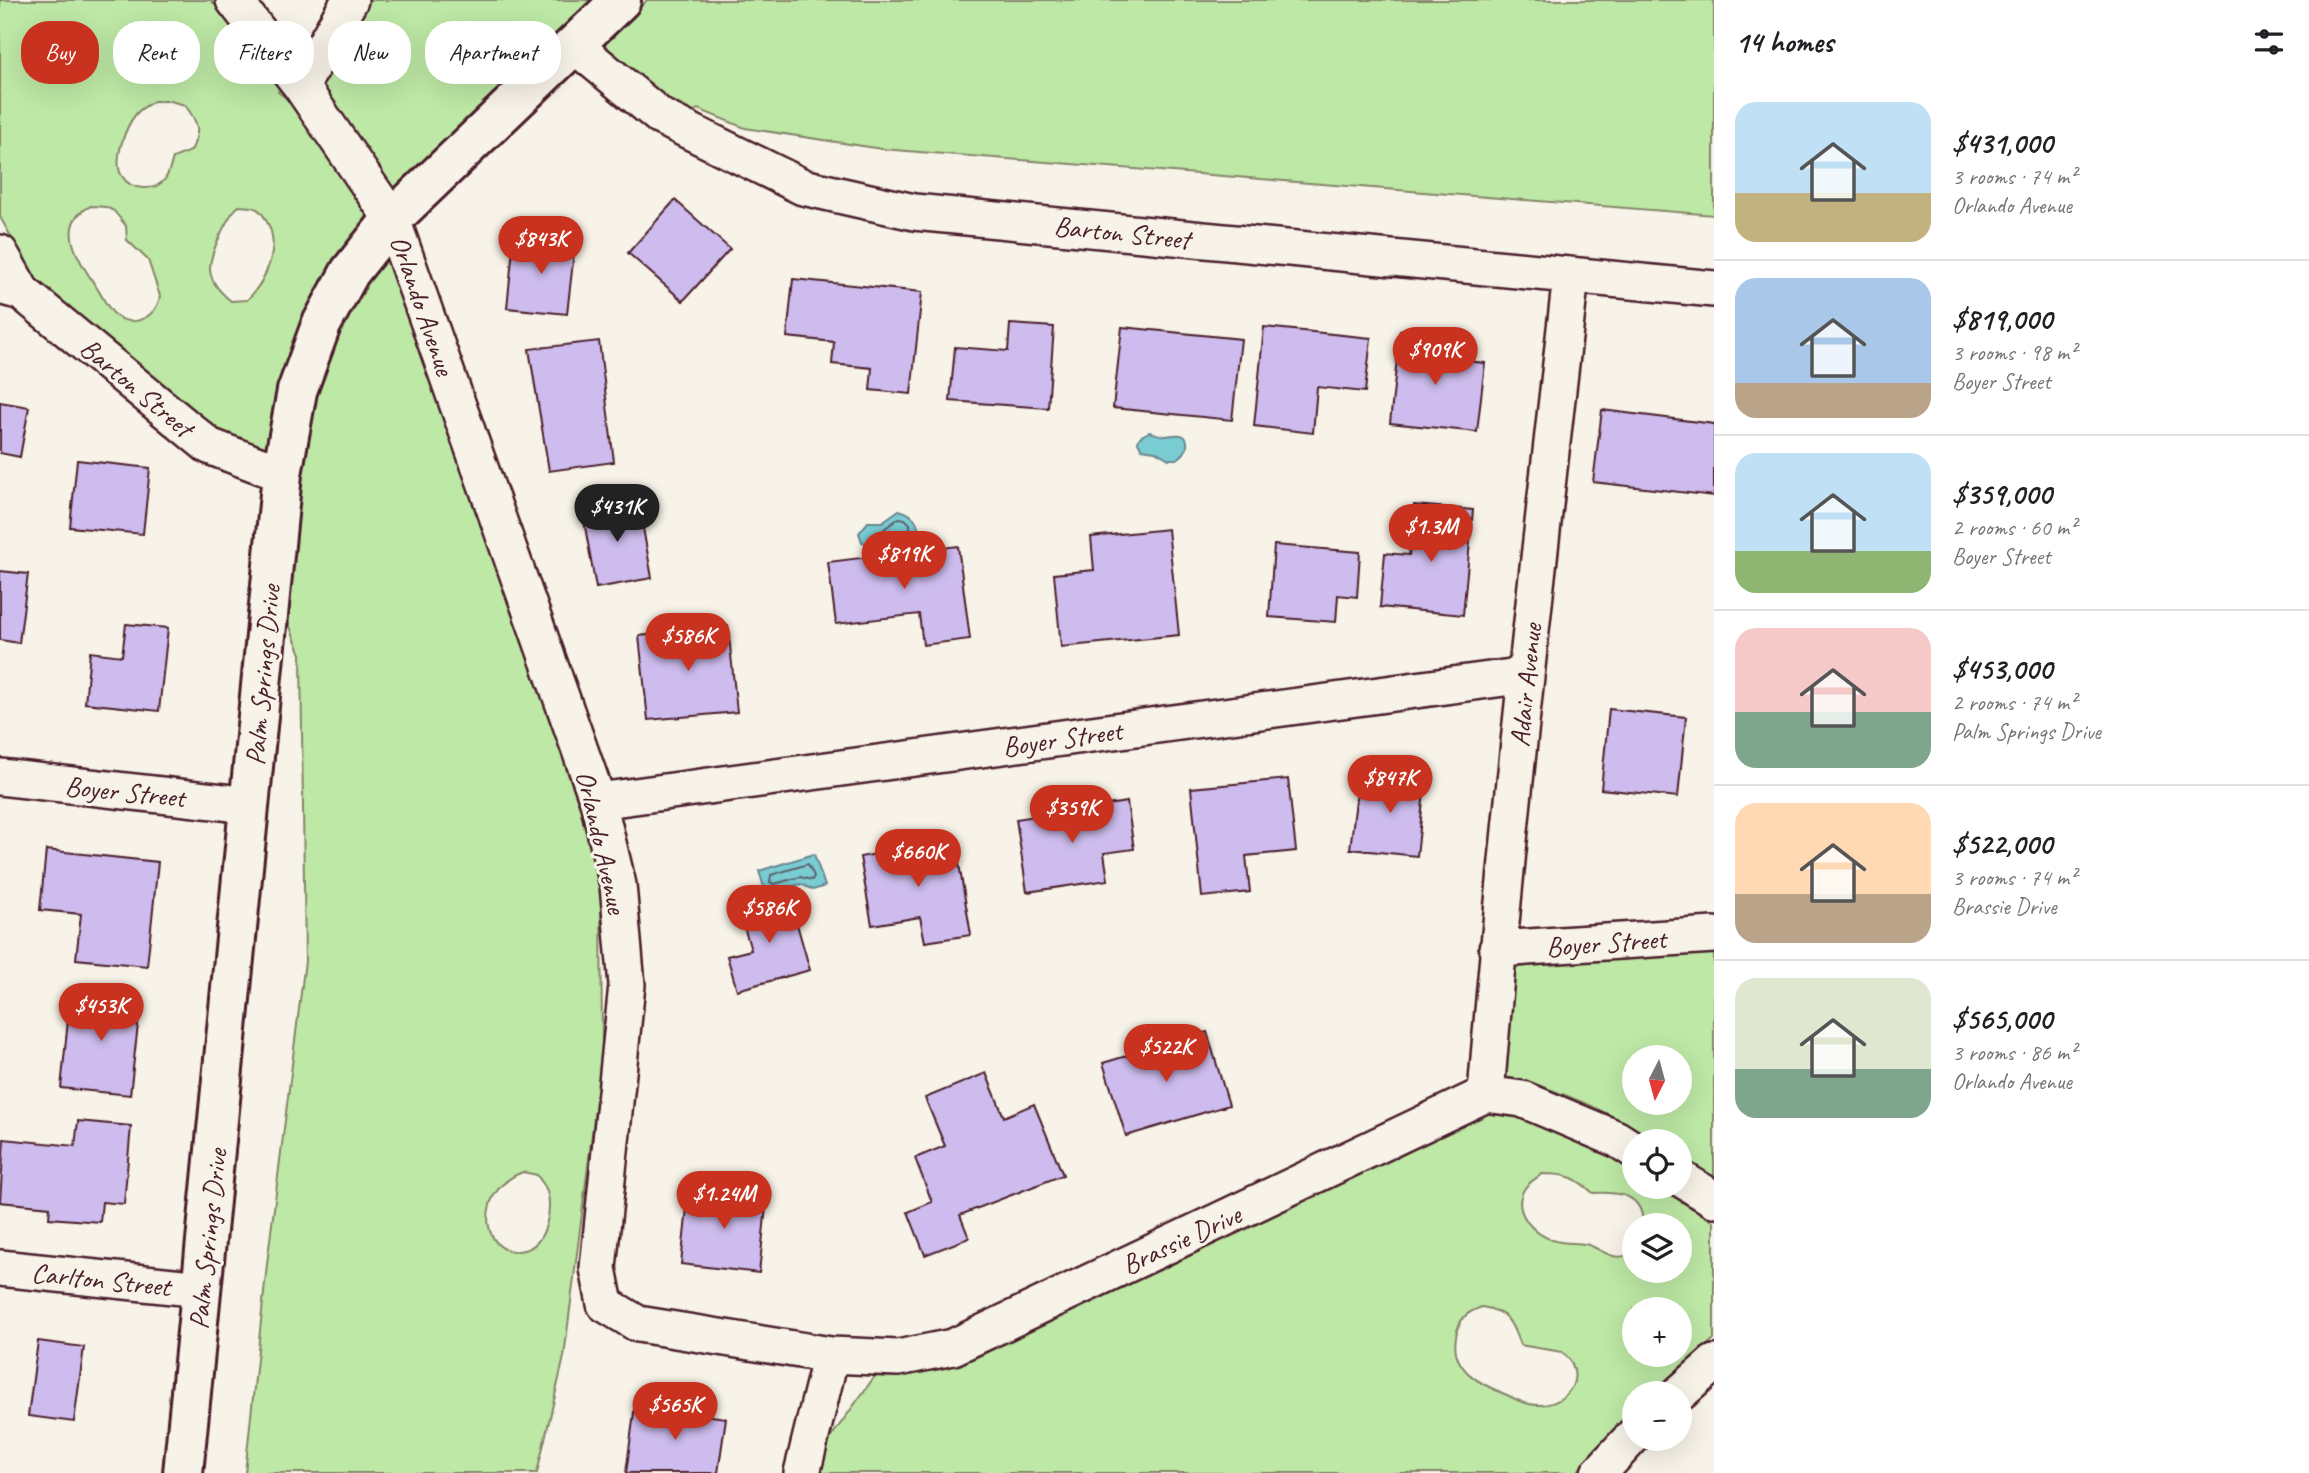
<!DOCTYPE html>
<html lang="en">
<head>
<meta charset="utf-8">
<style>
	:root { --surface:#fff; --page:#f2f2f2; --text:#202124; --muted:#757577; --line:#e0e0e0; --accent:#c8321e }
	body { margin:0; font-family:Caveat,sans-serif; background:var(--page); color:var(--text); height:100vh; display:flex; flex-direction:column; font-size:26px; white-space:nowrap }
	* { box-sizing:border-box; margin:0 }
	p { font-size:23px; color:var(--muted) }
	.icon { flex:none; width:38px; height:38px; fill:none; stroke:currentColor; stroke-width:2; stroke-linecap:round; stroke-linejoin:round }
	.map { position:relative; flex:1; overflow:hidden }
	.sheet { display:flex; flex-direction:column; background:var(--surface); width:595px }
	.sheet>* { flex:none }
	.guide { position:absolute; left:21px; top:21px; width:665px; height:63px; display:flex; gap:14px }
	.needle { width:46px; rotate:186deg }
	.controls { position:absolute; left:1622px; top:1045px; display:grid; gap:14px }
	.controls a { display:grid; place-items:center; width:70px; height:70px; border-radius:50%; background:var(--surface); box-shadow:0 7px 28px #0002; font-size:35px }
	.price { position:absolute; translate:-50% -60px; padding:0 16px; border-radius:24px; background:var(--accent); color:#fff; font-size:23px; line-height:46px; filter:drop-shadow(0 2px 4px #0008) }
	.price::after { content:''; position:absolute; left:50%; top:42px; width:21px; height:16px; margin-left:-10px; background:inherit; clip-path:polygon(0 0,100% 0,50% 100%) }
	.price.active { background:#222; color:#fff }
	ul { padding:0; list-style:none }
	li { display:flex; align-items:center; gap:21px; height:175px; padding:0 21px }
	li+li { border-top:2px solid var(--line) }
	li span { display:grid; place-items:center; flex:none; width:196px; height:140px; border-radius:21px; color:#555 }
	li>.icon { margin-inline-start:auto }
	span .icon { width:84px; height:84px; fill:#fffc; stroke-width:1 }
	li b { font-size:30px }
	h2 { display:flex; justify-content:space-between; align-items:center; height:84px; padding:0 21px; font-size:30px }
	.tag { padding:0 24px; border-radius:28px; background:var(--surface); box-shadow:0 7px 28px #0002; font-size:24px; line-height:63px }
	.tag.active { background:var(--accent); color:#fff }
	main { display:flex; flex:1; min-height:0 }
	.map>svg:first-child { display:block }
	.green { fill:#bde8a5; stroke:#848468; stroke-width:2; fill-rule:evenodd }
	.water { fill:#7accd3; stroke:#678790; stroke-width:2 }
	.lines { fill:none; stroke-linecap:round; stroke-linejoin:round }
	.shore { stroke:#5d646e; stroke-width:2 }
	.building { fill:#cdbced; stroke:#4a1f2b; stroke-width:2 }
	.minor-casing { stroke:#4a1f2b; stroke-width:40 }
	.tertiary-casing { stroke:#4a1f2b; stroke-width:44 }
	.minor { stroke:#f7f3e8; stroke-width:35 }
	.tertiary { stroke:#f7f3e8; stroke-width:38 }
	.labels { text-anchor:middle; stroke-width:6; stroke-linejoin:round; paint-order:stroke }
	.street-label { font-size:28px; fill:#4a1f2b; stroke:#f7f3e8 }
</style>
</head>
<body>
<main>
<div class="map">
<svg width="1714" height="1473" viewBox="0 0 1714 1473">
	<rect width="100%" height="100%" fill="#f7f3e8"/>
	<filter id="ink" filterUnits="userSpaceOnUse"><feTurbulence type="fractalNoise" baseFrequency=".0143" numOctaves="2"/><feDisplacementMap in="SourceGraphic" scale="14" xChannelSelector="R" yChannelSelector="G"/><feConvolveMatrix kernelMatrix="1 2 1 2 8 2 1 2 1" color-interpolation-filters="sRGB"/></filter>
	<g filter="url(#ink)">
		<!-- green -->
		<path class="green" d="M0,0h211l69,88 -2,4 11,8 81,118 -101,231 -52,-20 -183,-151 -34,-61zM154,101h16l15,4c14,19 16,25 6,46l-18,7c-2,6 -4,16 -8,21 -10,13 -34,12 -43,-3 -10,-15 4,-50 14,-62 5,-6 12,-9 18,-13zM91,206l15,1 8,4 12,15 1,14 21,20 12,36c-3,21 -27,33 -45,19 -7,-6 -13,-19 -18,-27 -16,-25 -45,-64 -6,-82zM239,206c4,1 12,0 16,2 5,2 9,8 11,12 16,26 0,61 -19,80l-16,1c-10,-8 -21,-19 -21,-33 0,-14 18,-54 29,-62z
			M370,0h226l-22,21 -3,-2 -9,13 -167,160 -74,-107z
			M647,0h1067v215l-832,-66 -137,-21 -47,-19 -5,3 -23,-11 -68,-57z
			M386,254l195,552 2,16h2l16,65 1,167 -38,303 -27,116h-292l22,-209 38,-303 -4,-307c-5,-13 -12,-27 -15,-40 -3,-15 4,-52 6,-69 10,-111 24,-202 94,-291zM523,1172l14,3c3,5 7,9 9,14 8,18 0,56 -22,61 -28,7 -41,-21 -34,-45 4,-15 18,-28 33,-33z
			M1714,953v224l-34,-21v-15c-32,0 -28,-5 -55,-18 -33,-18 -84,-40 -121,-46l9,-110zM1634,1057h46v45h-46z
			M1488,1114l30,3 92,40 24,15v14l24,1 56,35v117l-60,54h-20v18l-58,62h-757l7,-29 49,-68 25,1 60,-12zM1542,1174c26,0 33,3 51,19 25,-1 50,0 50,32h37v45h-46v-19c-17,13 -28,1 -45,-6 -10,-3 -23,-1 -33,-4 -22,-5 -46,-31 -31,-53 4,-6 12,-10 17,-14zM1482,1307c26,4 30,16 38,38l42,7c3,3 9,8 10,12 10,24 -13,42 -34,41 -11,0 -21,-5 -31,-10 -25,-10 -57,-25 -51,-58 2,-17 10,-25 26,-30zM1634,1309h46v45h-46z"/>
		<!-- water -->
		<path class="water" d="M1149,432c5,1 12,4 17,4 9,-1 23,-5 21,10 -1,6 -5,10 -10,13h-8l-14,-8 -13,-2 -4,-7 2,-5z
			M899,510c17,4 25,18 15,34l-12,-1 -7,3c-14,-8 -20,0 -33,-4l-3,-9 9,-11h14z
			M814,854l11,32 -12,4 -12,-6 -35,10 -7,-23z"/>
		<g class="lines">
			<!-- shore -->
			<path class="shore" d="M899,518l6,1 5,5v12l-16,2 -10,-5v-4z
				M808,864l6,12 -2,4 -12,-3 -26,7 -4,-2 1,-7z"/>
		</g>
		<!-- building -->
		<path class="building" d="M675,200l55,49 -47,52 -55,-48z
			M514,238l61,6 -8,70 -60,-6z
			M793,279l129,13 -11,102 -41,-4 2,-22 -40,-4 2,-22 -47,-5z
			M1010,324l44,3 -6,81 -98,-7 5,-54 53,4z
			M1122,327l119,12 -9,81 -119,-12z
			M1264,327l107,11 -6,54 -48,-5 -4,46 -59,-7z
			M1400,331l40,4 -3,23 48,5 -8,69 -87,-9z
			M599,341l15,121 -65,9 -20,-122z
			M0,402l29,5 -9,50 -20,-4z
			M1602,410l112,14v72l-121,-14z
			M77,460l73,8 -7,66 -73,-7z
			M638,500l14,78 -56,10 -14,-78z
			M1414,505l59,5 -10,105 -83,-8 5,-54 24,2z
			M1168,529l11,106 -118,12 -7,-73 40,-4 -3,-33z
			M1274,545l86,7 -3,45 -19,-2 -2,27 -67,-5z
			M958,546l12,93 -47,6 -4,-31 -83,10 -8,-62z
			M0,571l28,3 -9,69 -19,-3z
			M126,624l42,4 -9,83 -74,-8 5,-51 32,4z
			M728,626l9,86 -89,8 -9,-84z
			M1609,709l77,8 -8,80 -77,-8z
			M1384,769l42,4 -9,83 -67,-7 7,-57 24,2z
			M1288,779l8,72 -50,5 4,36 -48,5 -11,-109z
			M1127,802l7,47 -30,4 4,27 -81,12 -11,-73z
			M955,840l16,95 -46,7 -5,-25 -48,8 -12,-68z
			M46,850l112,12 -11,104 -71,-7 5,-45 -41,-4z
			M789,896l21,74 -73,20 -10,-34 24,-6 -12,-40z
			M71,991l70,7 -11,97 -69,-7z
			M1207,1032l22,73 -103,31 -23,-73z
			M986,1073l18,44 30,-13 29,71 -103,40 9,23 -44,17 -17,-43 24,-10 -17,-44 30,-12 -20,-48z
			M78,1121l53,5 -7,78 -22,-2 -2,20 -51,-4 1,-11 -50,-5 4,-63 71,7z
			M689,1189l78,8 -8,76 -78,-9z
			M38,1341l46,6 -10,75 -46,-6z
			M635,1405l91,13 -8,55h-92z"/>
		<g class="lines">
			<!-- minor casing -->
			<g class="minor-casing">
				<path id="minor" d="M234,0l67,86 91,133 206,582 20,84 9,100 -29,283 7,36 33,20 193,31 67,3 55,-11 533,-253 36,5 95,40 17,11
					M574,45l87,72 142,70 111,25 800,77
					M301,86l49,-86
					M0,253l22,39
					M0,286l22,6 187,154 73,28
					M0,777l250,28
					M598,801l928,-126
					M1497,949l217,-14
					M1486,1094c22,-273 54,-546 85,-818
					M1680,1178l34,21
					M0,1268l202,21
					M1680,1393l34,-30
					M802,1473l29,-118
					M1599,1473l35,-38"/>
			</g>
			<!-- tertiary casing -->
			<g class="tertiary-casing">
				<path id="tertiary" d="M183,1473l99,-999 15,-83 24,-66 29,-53 42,-53 229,-219"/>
			</g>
			<!-- minor -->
			<use href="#minor" class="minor"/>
			<!-- tertiary -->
			<use href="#tertiary" class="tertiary"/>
		</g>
	</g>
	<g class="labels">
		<!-- street labels -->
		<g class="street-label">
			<text transform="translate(1122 232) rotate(6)" y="10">Barton Street</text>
			<text transform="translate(423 305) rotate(71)" y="10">Orlando Avenue</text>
			<text transform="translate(137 387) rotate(40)" y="10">Barton Street</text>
			<text transform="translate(262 675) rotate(-85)" y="10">Palm Springs Drive</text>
			<text transform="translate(1525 685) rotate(-84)" y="10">Adair Avenue</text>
			<text transform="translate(1062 738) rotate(-8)" y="10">Boyer Street</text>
			<text transform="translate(125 791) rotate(6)" y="10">Boyer Street</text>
			<text transform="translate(602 842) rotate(77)" y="10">Orlando Avenue</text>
			<text transform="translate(1606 942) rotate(-4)" y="10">Boyer Street</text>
			<text transform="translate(207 1239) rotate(-84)" y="10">Palm Springs Drive</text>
			<text transform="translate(1181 1239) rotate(-25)" y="10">Brassie Drive</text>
			<text transform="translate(101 1279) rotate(6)" y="10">Carlton Street</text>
		</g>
	</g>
</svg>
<div class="controls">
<a><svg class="needle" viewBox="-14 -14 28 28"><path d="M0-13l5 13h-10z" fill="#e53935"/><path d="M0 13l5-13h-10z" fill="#757577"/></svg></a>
<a><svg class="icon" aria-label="locate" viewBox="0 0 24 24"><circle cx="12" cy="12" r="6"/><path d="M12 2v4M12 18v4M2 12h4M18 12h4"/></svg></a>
<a><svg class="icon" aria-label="layers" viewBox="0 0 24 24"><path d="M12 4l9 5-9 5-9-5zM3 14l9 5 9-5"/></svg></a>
<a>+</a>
<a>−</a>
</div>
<b class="price" style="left:541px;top:276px">$843K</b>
<b class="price" style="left:1435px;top:387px">$909K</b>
<b class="price active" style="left:617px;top:544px">$431K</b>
<b class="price" style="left:1431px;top:564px">$1.3M</b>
<b class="price" style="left:904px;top:591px">$819K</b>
<b class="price" style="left:688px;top:673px">$586K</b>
<b class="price" style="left:1390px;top:815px">$847K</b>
<b class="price" style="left:1072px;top:845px">$359K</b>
<b class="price" style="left:918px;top:889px">$660K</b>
<b class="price" style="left:769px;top:945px">$586K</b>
<b class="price" style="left:101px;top:1043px">$453K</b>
<b class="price" style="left:1166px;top:1084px">$522K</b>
<b class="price" style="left:724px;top:1231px">$1.24M</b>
<b class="price" style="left:675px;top:1442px">$565K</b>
<div class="guide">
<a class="tag active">Buy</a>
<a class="tag">Rent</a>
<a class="tag">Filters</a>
<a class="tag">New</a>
<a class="tag">Apartment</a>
</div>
</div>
<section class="sheet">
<h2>14 homes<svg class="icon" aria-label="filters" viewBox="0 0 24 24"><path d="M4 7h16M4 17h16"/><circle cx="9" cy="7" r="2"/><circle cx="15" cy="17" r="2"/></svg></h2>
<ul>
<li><span style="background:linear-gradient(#bfe0f5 65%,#c2b280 0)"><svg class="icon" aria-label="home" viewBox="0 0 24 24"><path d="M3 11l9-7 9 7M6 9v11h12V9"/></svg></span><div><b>$431,000</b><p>3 rooms · 74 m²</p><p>Orlando Avenue</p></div></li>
<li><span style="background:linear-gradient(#a9c7e8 75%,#b9a48a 0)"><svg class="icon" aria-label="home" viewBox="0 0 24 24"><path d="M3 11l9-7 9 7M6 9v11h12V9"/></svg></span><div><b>$819,000</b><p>3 rooms · 98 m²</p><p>Boyer Street</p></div></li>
<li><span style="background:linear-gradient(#bfe0f5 70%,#8fb573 0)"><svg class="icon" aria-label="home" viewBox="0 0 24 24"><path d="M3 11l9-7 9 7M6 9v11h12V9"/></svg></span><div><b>$359,000</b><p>2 rooms · 60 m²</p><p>Boyer Street</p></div></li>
<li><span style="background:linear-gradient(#f6c9c9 60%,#7fa58c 0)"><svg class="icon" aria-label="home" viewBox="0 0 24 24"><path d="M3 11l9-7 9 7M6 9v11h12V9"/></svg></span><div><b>$453,000</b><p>2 rooms · 74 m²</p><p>Palm Springs Drive</p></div></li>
<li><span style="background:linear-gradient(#ffd9b3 65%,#b9a48a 0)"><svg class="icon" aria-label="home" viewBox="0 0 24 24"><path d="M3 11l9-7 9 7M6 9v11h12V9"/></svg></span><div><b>$522,000</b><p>3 rooms · 74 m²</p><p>Brassie Drive</p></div></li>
<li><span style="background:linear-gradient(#dfe7d0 65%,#7fa58c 0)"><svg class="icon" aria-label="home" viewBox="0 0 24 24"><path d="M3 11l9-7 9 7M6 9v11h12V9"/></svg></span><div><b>$565,000</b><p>3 rooms · 86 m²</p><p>Orlando Avenue</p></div></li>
</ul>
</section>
</main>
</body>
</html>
